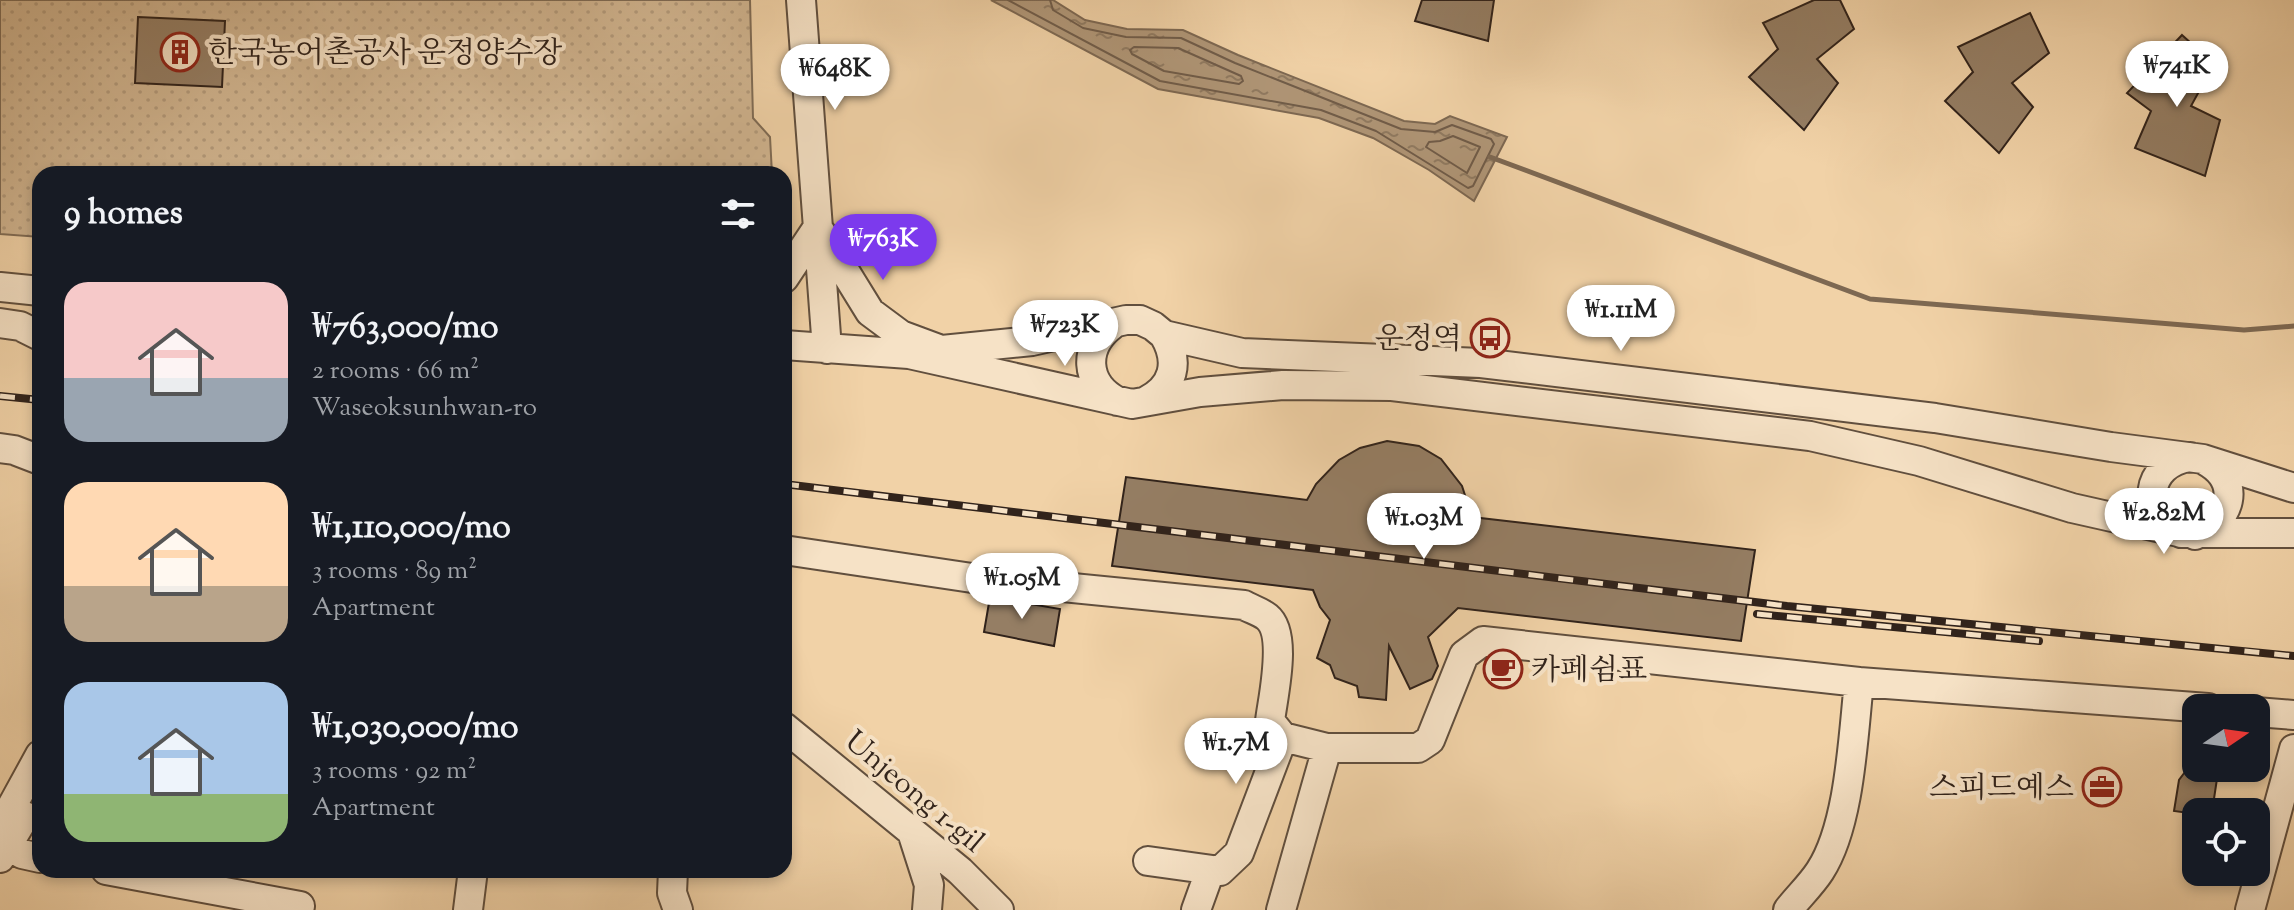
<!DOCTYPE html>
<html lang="en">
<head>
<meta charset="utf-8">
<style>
	:root { --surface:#171b24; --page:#20242c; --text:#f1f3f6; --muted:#9ea1a6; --accent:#7c3aed }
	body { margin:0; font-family:"Sorts Mill Goudy","Noto Serif KR",serif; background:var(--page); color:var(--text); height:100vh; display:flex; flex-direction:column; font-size:30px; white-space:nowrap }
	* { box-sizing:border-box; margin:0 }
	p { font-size:26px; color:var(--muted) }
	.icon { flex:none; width:44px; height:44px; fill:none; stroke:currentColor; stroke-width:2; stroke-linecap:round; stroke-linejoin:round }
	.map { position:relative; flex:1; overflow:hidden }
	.side { position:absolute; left:32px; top:166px; width:760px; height:712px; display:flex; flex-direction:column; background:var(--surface); border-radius:24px; box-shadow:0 4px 12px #0003 }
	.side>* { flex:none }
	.needle { width:52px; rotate:77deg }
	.tools { position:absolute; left:2182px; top:694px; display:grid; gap:16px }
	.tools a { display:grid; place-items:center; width:88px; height:88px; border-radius:16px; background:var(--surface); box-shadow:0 4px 12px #0003; font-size:40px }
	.price { position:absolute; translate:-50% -68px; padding:0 18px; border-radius:28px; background:#fff; color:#222; font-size:26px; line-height:52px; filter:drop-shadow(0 2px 4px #0008) }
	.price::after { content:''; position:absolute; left:50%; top:48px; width:24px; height:18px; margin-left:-12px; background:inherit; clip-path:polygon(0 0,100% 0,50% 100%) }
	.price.active { background:var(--accent); color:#fff }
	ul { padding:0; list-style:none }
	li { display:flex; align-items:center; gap:24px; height:200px; padding:0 32px }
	li span { display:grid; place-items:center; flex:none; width:224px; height:160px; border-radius:24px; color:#555 }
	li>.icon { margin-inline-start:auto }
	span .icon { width:96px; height:96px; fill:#fffc; stroke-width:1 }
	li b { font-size:34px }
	h2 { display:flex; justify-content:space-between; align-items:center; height:96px; padding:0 32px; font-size:34px }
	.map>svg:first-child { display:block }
	.park { fill:url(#park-dots); stroke:#806c55; stroke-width:2 }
	.water { fill:url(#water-ripples); stroke:#7d6852; stroke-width:2 }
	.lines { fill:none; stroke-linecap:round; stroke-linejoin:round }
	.shore { stroke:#705c49; stroke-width:2 }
	.stream { stroke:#7d6852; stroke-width:5 }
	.building { fill:#957e64; stroke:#31231b; stroke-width:2 }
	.minor-casing { stroke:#614f3e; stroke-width:32 }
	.minor { stroke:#f6e2c6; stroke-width:28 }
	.rail-casing { stroke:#31231b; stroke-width:8 }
	.rail { stroke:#f6e2c6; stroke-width:5; stroke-dasharray:15; stroke-linecap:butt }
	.labels { text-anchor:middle; stroke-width:8; stroke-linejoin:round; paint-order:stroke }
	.poi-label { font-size:30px; fill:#31231b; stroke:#f6e2c6; text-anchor:start }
	.street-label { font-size:30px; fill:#31231b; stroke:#f6e2c6 }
</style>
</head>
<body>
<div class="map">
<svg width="2294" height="910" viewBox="0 0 2294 910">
	<defs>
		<pattern id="park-dots" width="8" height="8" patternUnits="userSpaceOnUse" patternTransform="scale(2)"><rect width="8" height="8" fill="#d0b48f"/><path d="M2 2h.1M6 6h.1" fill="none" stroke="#b39a7b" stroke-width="1.8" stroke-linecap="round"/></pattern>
		<pattern id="water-ripples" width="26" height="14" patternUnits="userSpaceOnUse" patternTransform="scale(2)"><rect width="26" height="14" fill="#b09677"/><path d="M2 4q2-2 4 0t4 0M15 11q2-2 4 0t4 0" fill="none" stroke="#907a61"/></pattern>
	</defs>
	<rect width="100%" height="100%" fill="#f1d2a7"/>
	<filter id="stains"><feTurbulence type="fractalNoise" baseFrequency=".0025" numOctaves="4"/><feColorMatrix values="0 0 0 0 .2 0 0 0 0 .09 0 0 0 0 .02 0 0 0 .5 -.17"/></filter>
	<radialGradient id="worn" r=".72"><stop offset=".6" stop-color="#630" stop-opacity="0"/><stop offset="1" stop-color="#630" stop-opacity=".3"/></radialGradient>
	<!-- park -->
	<path class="park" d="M0,0h750l3,118 17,19 2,37h-732v63l-40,-3z"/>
	<!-- water -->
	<path class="water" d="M991,0h62l32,20 42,9 56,1 55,25 166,66 31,3 15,-8 57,21 -33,64 -45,-31 -56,-32 -54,-20 -161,-29z"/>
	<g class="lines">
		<!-- shore -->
		<path class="shore" d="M1008,0l152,81 161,29 55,21 92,57 5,-2 21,-42 -3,-5 -39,-14 -17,7 -34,-3 -166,-66 -54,-25 -55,-1 -43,-9 -30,-18 -3,-10
			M1134,47l44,1 63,28 2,5 -4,3 -75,-13 -32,-17 -2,-4z
			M1453,136l27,11 -13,26 -41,-26 3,-5 11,-1z"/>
		<!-- stream -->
		<path class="stream" d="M1490,157l380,142 374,31 50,-4"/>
	</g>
	<!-- building -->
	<path class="building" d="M1422,0h72l-6,41 -73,-20z
		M1814,0h26l14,29 -37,30 21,24 -34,47 -55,-53 29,-28 -15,-26z
		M2030,13l19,40 -37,30 21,24 -34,46 -54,-52 28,-29 -15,-25z
		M138,17l87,4 -3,66 -87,-4z
		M2182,35l32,29 -23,42 29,14 -15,56 -70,-28 16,-37 -24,-18z
		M1387,441l32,5 22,13 21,27 10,31 283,33 -14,91 -283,-33 -30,29 10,29 -6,13 -22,10 -21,-43 -3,54 -27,-3 -2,-11 -22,-8 -5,-13 -13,-7 13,-38 -10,-13 -7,-17 -201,-24 14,-89 181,23 9,-16 23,-24 21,-12z
		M990,597l70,12 -6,37 -70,-14z
		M2188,768l30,4 -6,40 -16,2 -22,-3 5,-31z"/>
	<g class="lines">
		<!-- minor casing -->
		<g class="minor-casing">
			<path id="minor" d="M801,0l26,349
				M820,231l50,81 31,23 35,13
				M784,278l34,-51
				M0,287l40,4
				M0,323l20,3 20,10
				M1112,325c-29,22 -28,58 5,76
				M784,345l125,9 223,50 68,-12 83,-7 109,1 418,50 109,25 153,47 111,25h111
				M932,351l100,-10 94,-21h14l13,6 11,9 78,18 239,10 454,55 176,29 92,12 91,29
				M1146,401c28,-14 34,-39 18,-66
				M0,448l14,2 26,10
				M2181,533c-43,-17 -36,-70 9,-76
				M2195,535c36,-14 48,-53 11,-74
				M784,550l188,28 272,27c7,4 17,7 23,12 21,17 6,79 3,104l13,16 44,11h91l12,-8 34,-85 19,-14 376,41 349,26
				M2256,712l38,3
				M784,727l176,144 39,39
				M0,828l40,-73
				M912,832l17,53 -2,25
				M22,854l18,4
				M0,858l25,-42
				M1148,861l72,10 19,-18 44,-116
				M106,870l194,36
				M673,870l-1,23 6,17
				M468,910l5,-40
				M1196,910l14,-39
				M1281,910l46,-162
				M1788,910c10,-13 23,-25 32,-39 30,-46 33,-134 39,-189
				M2250,910l44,-161"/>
		</g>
		<!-- minor -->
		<use href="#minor" class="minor"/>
		<!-- rail casing -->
		<g class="rail-casing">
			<path id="rail" d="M0,396l40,4
				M784,484l1003,122 507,50
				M1757,614l282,27"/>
		</g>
		<!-- rail -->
		<use href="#rail" class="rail"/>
	</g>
	<!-- icons -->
	<defs>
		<g id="building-ring" transform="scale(2)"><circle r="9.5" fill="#f6e2c6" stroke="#8f2418" stroke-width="1.5"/><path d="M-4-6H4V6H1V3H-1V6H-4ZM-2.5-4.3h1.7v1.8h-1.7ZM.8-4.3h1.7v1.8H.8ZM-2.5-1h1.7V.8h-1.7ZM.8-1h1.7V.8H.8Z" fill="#8f2418"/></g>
		<g id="bus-ring" transform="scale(2)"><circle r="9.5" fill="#f6e2c6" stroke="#8f2418" stroke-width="1.5"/><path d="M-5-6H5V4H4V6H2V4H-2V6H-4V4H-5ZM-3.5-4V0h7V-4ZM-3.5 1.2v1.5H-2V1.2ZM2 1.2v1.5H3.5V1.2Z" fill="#8f2418"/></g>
		<g id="cafe-ring" transform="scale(2)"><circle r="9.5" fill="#f6e2c6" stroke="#8f2418" stroke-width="1.5"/><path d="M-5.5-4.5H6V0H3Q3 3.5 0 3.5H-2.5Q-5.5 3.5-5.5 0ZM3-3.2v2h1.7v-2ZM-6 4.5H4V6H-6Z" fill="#8f2418"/></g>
		<g id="office-ring" transform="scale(2)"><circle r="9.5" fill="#f6e2c6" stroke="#8f2418" stroke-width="1.5"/><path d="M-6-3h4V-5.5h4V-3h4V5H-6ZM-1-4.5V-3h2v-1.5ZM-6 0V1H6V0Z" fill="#8f2418"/></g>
	</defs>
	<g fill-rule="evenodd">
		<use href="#building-ring" x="180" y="52"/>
		<use href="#bus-ring" x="1490" y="338"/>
		<use href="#cafe-ring" x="1503" y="669"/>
		<use href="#office-ring" x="2102" y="787"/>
	</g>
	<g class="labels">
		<!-- poi labels -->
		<g class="poi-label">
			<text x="208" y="62">한국농어촌공사 운정양수장</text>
			<text x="1462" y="348" text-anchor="end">운정역</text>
			<text x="1531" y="679">카페쉼표</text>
			<text x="2074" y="797" text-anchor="end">스피드예스</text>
		</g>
		<!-- street labels -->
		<g class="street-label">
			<text transform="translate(915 791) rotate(40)" y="10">Unjeong 1-gil</text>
		</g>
	</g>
	<rect width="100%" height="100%" filter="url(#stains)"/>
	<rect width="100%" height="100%" fill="url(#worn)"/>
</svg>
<div class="tools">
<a><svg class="needle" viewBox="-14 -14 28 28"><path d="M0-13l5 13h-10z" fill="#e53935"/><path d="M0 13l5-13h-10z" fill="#9ea1a6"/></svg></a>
<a><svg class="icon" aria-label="locate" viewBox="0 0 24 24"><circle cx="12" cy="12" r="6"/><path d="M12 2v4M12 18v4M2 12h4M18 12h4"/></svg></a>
</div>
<b class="price" style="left:2177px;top:109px">₩741K</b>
<b class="price" style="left:835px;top:112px">₩648K</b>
<b class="price active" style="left:883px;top:282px">₩763K</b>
<b class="price" style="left:1621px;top:353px">₩1.11M</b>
<b class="price" style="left:1065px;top:368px">₩723K</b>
<b class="price" style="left:2164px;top:556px">₩2.82M</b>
<b class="price" style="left:1424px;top:561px">₩1.03M</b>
<b class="price" style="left:1022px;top:621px">₩1.05M</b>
<b class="price" style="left:1236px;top:786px">₩1.7M</b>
<section class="side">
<h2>9 homes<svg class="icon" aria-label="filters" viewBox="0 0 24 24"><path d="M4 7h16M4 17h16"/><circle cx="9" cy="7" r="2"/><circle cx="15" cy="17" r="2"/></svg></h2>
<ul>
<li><span style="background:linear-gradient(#f6c9c9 60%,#9aa5b1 0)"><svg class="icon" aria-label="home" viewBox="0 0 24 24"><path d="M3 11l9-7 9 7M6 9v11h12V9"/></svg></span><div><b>₩763,000/mo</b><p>2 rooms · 66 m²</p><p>Waseoksunhwan-ro</p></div></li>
<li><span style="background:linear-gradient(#ffd9b3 65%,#b9a48a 0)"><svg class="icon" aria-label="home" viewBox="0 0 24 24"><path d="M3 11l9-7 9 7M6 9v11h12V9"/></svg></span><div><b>₩1,110,000/mo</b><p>3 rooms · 89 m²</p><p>Apartment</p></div></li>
<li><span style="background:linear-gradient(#a9c7e8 70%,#8fb573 0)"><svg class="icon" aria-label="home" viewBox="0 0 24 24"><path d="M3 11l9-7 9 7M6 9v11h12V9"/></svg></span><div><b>₩1,030,000/mo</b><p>3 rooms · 92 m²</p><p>Apartment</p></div></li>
</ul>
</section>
</div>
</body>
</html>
